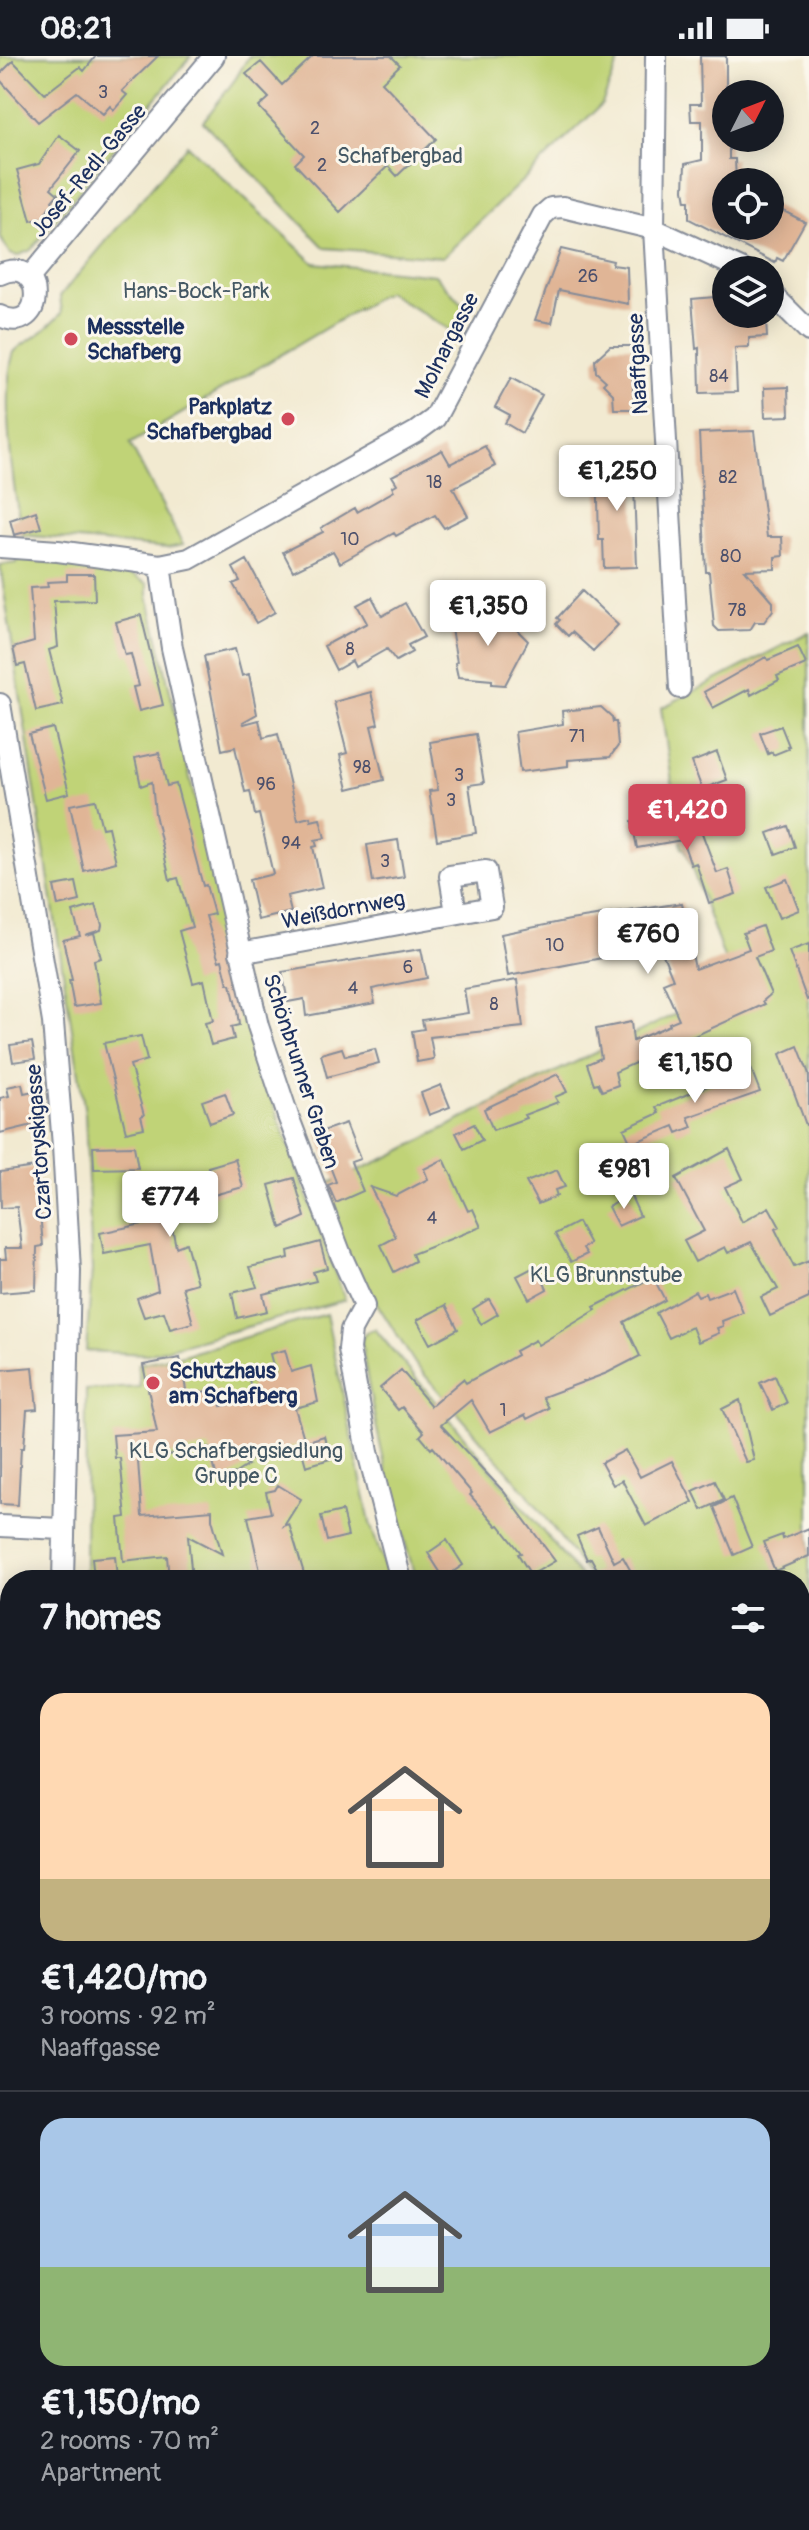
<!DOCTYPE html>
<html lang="en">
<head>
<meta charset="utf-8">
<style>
	:root { --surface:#171b24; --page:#242831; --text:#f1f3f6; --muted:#9ea1a6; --line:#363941; --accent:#d1495b }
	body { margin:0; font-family:Pangolin,sans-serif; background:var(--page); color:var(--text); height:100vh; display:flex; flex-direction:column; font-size:30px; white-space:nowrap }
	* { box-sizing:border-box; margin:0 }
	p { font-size:26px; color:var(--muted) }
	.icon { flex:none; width:44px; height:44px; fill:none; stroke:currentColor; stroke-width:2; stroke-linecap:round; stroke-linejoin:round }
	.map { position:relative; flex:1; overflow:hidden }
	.sheet { position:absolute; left:0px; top:1514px; width:810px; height:960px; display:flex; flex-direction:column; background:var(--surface); border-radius:32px 32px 0 0; box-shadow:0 4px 20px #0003 }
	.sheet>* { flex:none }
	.needle { width:52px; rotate:48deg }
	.buttons { position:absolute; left:712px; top:24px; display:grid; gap:16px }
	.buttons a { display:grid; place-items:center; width:72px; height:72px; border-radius:50%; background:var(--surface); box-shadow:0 4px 20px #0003; font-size:40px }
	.price { position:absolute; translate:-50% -68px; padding:0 18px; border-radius:8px; background:#fff; color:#222; font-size:26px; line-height:52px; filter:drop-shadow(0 2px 4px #0008) }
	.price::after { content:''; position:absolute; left:50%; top:48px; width:24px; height:18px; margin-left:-12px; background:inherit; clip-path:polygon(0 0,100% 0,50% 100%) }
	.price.on { background:var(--accent); color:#fff }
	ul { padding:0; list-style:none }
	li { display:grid; align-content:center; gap:16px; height:424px; padding:0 40px }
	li+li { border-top:2px solid var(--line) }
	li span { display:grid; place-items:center; height:248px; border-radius:24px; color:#555 }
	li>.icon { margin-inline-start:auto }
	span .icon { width:144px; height:144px; fill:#fffc; stroke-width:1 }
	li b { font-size:34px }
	h2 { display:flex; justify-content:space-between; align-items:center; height:96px; padding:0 40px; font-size:34px }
	.status { display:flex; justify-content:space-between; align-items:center; height:56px; padding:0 40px; background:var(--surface); direction:ltr }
	.status svg { height:22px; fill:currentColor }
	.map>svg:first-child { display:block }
	.green { fill:#c0d377; stroke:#6e816a; stroke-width:2 }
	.building { fill:#e0b596 }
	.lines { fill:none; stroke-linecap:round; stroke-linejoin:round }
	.street-casing { stroke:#868c98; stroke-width:24 }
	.street { stroke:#fff; stroke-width:20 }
	.poi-dot { fill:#d1495b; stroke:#fbf7ec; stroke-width:3 }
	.labels { text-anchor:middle; stroke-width:6; stroke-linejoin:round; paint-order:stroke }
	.number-label { font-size:18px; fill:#4c506c }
	.park-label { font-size:22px; fill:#445864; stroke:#fbf7ec }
	.street-label { font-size:22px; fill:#1b2f5e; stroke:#fbf7ec }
	.poi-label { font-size:22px; font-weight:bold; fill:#1b2f5e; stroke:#fbf7ec; text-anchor:start }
</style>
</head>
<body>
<div class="status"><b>08:21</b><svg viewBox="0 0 49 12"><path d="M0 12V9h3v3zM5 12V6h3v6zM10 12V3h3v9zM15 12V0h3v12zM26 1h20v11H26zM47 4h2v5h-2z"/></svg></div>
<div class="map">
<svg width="809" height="2474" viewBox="0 0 809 2474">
	<rect width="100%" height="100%" fill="#fbf7ec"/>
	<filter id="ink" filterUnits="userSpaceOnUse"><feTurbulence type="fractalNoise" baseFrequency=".0125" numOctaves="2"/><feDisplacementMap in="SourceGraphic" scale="16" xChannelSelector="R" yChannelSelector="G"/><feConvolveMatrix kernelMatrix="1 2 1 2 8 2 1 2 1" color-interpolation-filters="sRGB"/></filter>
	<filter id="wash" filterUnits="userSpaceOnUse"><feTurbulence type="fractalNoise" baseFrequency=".006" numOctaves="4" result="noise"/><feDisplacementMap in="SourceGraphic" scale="32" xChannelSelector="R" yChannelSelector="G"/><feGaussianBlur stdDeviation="1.8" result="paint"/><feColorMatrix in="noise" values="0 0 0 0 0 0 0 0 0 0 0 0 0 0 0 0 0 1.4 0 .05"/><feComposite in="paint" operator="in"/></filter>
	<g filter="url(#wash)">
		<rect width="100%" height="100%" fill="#f2ead1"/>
		<!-- green -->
		<path class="green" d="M0,0h191l-160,194 -14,6 -7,-2 -10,-17z
			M249,0h372l-19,48 -159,153 -118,-9 -122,-126 33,-44z
			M187,89l127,118 121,12 34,36 -12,23 -70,-42 -257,152 53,101 -15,3 -146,-13c-9,-48 -22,-141 -8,-183 9,-10 20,-13 30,-22 6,-5 12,-11 18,-17l-2,-17z
			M18,503l105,11 25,14v11l102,445 95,260 -197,54 -62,-3 6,-81 -7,-157 -85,-548 16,-2z
			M809,576v1121l-9,-1v-172h-208l-66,-88 -110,-127 -73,-115 -23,-63 73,-32 133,-69 208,-100 -49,-137 -3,-1 -21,-140z
			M326,1258l44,209 19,57h-304l1,-190 54,-3 -2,-23 45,-9z
			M375,1273l204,246 3,5h-166c-24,-79 -43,-158 -55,-240l5,-8z
			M800,1715l9,2v331l-9,6z
			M800,2194l9,13v267h-146l-5,-10h142z"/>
		<g id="blocks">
			<!-- building -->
			<path class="building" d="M96,0h62l-36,35 5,4 -13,15 -4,-4 -7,8 -26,-22 -39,30 -38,-42v-6l13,-13 32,33 35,-27 4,4z
				M313,0h78l9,9 -18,17 54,57 -39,37 -9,-10 -48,46 -45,-48 9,-9 -45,-48 10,-9 -23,-24 15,-12 21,23z
				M700,0h26v82h3v21h6l1,23h-10v44h44v-22l35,18 -22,39 -6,-3 -2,5 -86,-44v-18h-3l-2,-11 1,-26 17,-4v-39h-11l-1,-17h11z
				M59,79l21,16 -29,37 7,6 -6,7 2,4 -5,2 -6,11 -12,3 -14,-51 22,-6z
				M561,193l52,12 -1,4 15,2 1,37 -69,-14 -7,33 -17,-3z
				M726,240v18h25v8l15,-1 1,16 -18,1v9l-14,1 2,44 -37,1 -1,-45 -3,1 -4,-50z
				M610,290h21l3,63h-20l-1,-15 -10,-10 3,-3 -10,-9 -1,-12z
				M511,322l31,17 -20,38 -17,-10 5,-8 -15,-8z
				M788,331l1,29 -24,1 -1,-29z
				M754,375l13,106h15l1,19 -8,1v12l-30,1 28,32v8l-9,12h-9l-5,8 -31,1 -5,-5 -5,-54h-3l-7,-139z
				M485,390l10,20 -42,22 15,28 -24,12 -9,-13 -39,21 -2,-3 -54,30 -7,-12 -40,20 -10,-19 40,-20 -2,-4 34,-20 2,4 37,-21 -2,-4 5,-3 -5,-8 50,-26 8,14z
				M633,404l4,107 -33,1 -1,-28h-4l-2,-78z
				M36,455l5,17 -27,7 -4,-15z
				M247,504l28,52 -19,11 -23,-39 7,-3 -7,-13z
				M67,518h27l1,26 -41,1 4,46 -9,3 14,55 -27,6 -11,-47 -8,2 -4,-18 21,-6 -4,-54 18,-1 -1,-5 20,-1z
				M582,535l36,34 -25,26 -21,-19 -4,4 -12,-12 4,-4 -3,-2z
				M372,541l10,19 23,-13 19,34 -16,8 4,7 -16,9 -9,-12 -32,18 -3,-6 -16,9 -12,-24 43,-23 -10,-18z
				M494,551l34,34 -23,44 -13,-1v-4l-34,-3 -3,-14 2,-1 -6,-33z
				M141,559l22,90 -24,6 -6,-24 6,-1 -8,-32 -6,1 -9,-33z
				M798,591l8,17 -29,12 2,4 -28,15 -2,-6 -36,19 -9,-16 62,-35 2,3z
				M235,593l7,27 7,-2 8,40 -14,8 1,2 15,-4 4,18 15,-4 20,86 12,-3 1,4 9,-2 5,19 -10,2 2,6 -4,1 9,41 -35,8 4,16 -33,8 -9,-40 24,-6 -14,-60 -4,1 -5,-24 -5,1 -10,-45 -13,3 -18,-94z
				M371,636l7,32 -7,2 13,54 -36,9 -8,-34 7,-2 -13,-51z
				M601,651l11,10 1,5h3l2,24 -8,11 -42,3v6l-48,6 -5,-40 48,-8 -1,-13z
				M781,670l8,20h-2l1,3 -15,6 -1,-3 -4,2 -8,-21z
				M53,672l16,65 -23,6 -17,-65z
				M476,678l8,49 -15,2 7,48 -39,7 -8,-49 9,-1 -8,-48z
				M717,696l10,28 -25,9 -10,-27z
				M159,697l8,33 9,-2 27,102 3,-1 8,29 -8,2 11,39 2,6 3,-1 6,24h3l6,26 2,15 -8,2 3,12 -23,6 -6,-22 8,-2 -9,-41 -11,3 -14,-52 13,-4 -14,-49 -8,2 -15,-66 -3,-32 -11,4 -6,-28z
				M95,744l7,28 6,-1 8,35 -32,9 -14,-66z
				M662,761l1,10 33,-10 21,56 11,-4 8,25 -27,9 -13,-40 -5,2 -9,-25 -45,8 -5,-27z
				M788,770l7,21 -19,7 -8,-21z
				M398,784l6,37 -31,5 -6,-37z
				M787,823l12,31 -20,8 -13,-31z
				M76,826l4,19 -22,5 -4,-20z
				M682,847l13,66 54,-20 -6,-16 19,-7 9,25 -16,6 16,37 -8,7 2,3 -150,68 3,13 -16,6 -4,-8 -4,1 -7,-20 14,-6 -5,-29 35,-7 2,19 37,-16 -1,-2 10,-4 -16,-36 10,-4 -11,-27 -7,2 -1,-6 -146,28 -7,-42 69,-14z
				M96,849l6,20 -1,5 -16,5 9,-2 7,25 -7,2 7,43 -27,4 -5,-27h3l-9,-40 17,-4 -7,-24z
				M809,888v55l-2,1 -18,-49z
				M421,893l6,29 -55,11 3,14 -69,13 -2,-17 -16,3 -6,-30z
				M517,924l6,47 -93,10 4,22 -17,3 -5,-31 12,-2 -2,-9 46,-7 -4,-24z
				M141,980l6,24 -17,5 14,50 -3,1 3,12 -18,4 -22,-89z
				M32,986l3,17 -22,3 -3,-17z
				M798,990l11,28v51h-3l-26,-71z
				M342,992l3,8 30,-7 4,14 -52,14 -6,-23z
				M750,1010l10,26 -72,25 4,10 -15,6 -3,-7 -43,18 -7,-15 35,-16 -3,-6 76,-31 -1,-2z
				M558,1018l9,18 -12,5 3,5 -34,13 2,3 -33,12 -9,-21z
				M22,1028l2,9 14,-3 4,19 -8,1 3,14 -37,9v-35l9,-2 -2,-9z
				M441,1029l9,22 -21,8 -8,-22z
				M225,1037l8,22 -23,8 -8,-22z
				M346,1067l14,36 -9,3 12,29 -27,12 -8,-18 8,-3 -19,-49z
				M474,1068l8,16 -18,9 -8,-16z
				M134,1090l4,22 -44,1 -1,-22z
				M729,1093l14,30 -18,8 17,35 27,-15 11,20 -5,2 19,38 15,-6v37l-39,18 -9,-19 17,-8 -27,-47 -23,11 -3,-6 -30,15 -11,-21 20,-10 -28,-53z
				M235,1103l8,28 -51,14 1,2 -10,3 1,3 -15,3 7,35 10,-4 11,40 -14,4 10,36 -23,6 -6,-17 -20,5 -7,-19 21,-8 -8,-45 -46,9 -4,-21 47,-10 -8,-36 34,-8 1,7 37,-9 -3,-10z
				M444,1103l24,52 5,-2 8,18 -69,27 3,7 -21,11 -13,-27 15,-8 -26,-50 26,9 32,-17 -4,-10z
				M36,1111l7,79 -6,1 -1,43 -36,3v-34h6l-1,-11h17l-5,-41 -16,1 -1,-36z
				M557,1114l8,17 -10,3 2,6 -19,8 -12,-22z
				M294,1122l11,39 -24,11 -12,-43z
				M630,1138l10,22 -22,10 -10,-19z
				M578,1166l12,22 -7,4 4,6 -16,8 -16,-28z
				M320,1186l7,26 -14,4 3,9 -53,13 4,17 -30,7 -5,-25 25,-6 -7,-20 39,-9 -1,-7z
				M536,1210l11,23 -18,10 -12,-23z
				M653,1221l12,23 -41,22 16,34 -33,17 -64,24 6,11 -22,11 -2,-4 -35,17 -19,-32 -30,25 63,67 51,69 -24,14 -13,-21 3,-1 -22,-28 -2,1 -27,-31 2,-2 -39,-46 -2,2 -11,-13 4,-4 -22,-25 -4,3 -18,-22 21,-18 30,36 32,-27 3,4 51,-28 -2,-4 20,-11 3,5 58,-35 -2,-3z
				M733,1232l10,25 -21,8 1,5 -6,2 2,5 -21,9 -6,-15 -23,11 -13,-25 39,-22 3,5 7,-3 2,5z
				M489,1243l9,15 -17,10 -8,-15z
				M446,1249l12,24 -28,15 -13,-24z
				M285,1294l6,22 20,-6 7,36 -23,6 10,34 19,-6 6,23 -24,7 -5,-18 3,-5 -61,19 5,3 -26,17 -6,-8 -7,-27 -71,14 4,55 70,-6v9l10,35 -34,-18 4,44h-23l-2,-24 -44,5 -4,-43 7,-1 -6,-59h-5l-2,-23 44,-3 -14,-67 37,-7 7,37 31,-6 3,17 33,-6 -5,-20 26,-7 -5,-19z
				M33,1311l4,42 -10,1 -3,38h-3l-3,57 -18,-1v-134z
				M775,1320l12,27 -14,7 -13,-27z
				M740,1344l14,60 -8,2 -24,-53z
				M625,1394l15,27 32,-16 21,41 -47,24 -24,-46 -9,5 -12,-22z
				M715,1425l9,19 -22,10 -9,-19z
				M278,1429l23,14 -17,27 5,-2 17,56h-44l-14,-63 23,-4 -5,-21 9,-2z
				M732,1442l20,49 -18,8 -20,-48z
				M342,1455l6,25 -21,5 -6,-25z
				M598,1471l16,35 9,-5 10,18 -9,5h-41l15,-9 -7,-13 -4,2 -10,-24z
				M809,1472v28l-34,15 -12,-29 19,-7 1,4z
				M447,1484l16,25 -19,13 -16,-25z
				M115,1500l2,21 -23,2 -2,-21z"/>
		</g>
	</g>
	<g filter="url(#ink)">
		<use href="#blocks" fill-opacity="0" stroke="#868c98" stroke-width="2"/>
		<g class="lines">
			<!-- street casing -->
			<g class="street-casing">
				<path id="street" d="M656,0l-2,173 26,459
					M0,218c47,-21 46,64 0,42
					M29,222l185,-222
					M770,236l39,39
					M0,491l58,4 102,14 29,-6 227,-127 19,-14 108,-203 8,-7 12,-1 91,22 89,41
					M160,509l12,83 86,378 30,90 53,139 23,51 -13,24 -2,19 19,103 33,128
					M0,648l53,318 10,124 7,125 -7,309
					M240,897l252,-46 -6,-36 -36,5 6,37
					M0,1470l62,3
					M800,1705h9
					M207,2464l4,10
					M438,2464l2,10
					M647,2464l5,10"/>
			</g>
			<!-- street -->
			<use href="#street" class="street"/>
		</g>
	</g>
	<!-- markers -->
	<g class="poi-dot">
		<circle cx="71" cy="283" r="8"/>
		<circle cx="288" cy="363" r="8"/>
		<circle cx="153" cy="1327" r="8"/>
	</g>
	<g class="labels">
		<!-- number labels -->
		<g class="number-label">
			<text x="103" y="42">3</text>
			<text x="315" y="78">2</text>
			<text x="322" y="115">2</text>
			<text x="588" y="226">26</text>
			<text x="719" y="326">84</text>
			<text x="728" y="427">82</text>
			<text x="434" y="432">18</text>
			<text x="350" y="489">10</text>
			<text x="731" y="506">80</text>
			<text x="737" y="560">78</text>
			<text x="350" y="599">8</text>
			<text x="577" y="686">71</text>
			<text x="362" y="717">98</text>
			<text x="459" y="725">3</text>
			<text x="266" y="734">96</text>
			<text x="451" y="750">3</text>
			<text x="291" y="793">94</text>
			<text x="385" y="811">3</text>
			<text x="555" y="895">10</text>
			<text x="408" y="917">6</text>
			<text x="353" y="938">4</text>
			<text x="494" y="954">8</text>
			<text x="432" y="1168">4</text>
			<text x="503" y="1360">1</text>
		</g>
		<!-- park labels -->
		<g class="park-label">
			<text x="400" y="107">Schafbergbad</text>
			<text x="196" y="242">Hans-Bock-Park</text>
			<text x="606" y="1226">KLG Brunnstube</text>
			<text x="236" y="1402">KLG Schafbergsiedlung<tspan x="236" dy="25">Gruppe C</tspan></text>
		</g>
		<!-- street labels -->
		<g class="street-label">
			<text transform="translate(88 114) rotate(-50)" y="8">Josef-Redl-Gasse</text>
			<text transform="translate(446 289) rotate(-63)" y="8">Molnargasse</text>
			<text transform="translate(637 308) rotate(-93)" y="8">Naaffgasse</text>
			<text transform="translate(343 853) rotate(-11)" y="8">Weißdornweg</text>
			<text transform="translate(302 1015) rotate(72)" y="8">Schönbrunner Graben</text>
			<text transform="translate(38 1086) rotate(-94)" y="8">Czartoryskigasse</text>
		</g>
		<!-- poi labels -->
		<g class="poi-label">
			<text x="87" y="278">Messstelle<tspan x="87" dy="25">Schafberg</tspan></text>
			<text x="272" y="358" text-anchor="end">Parkplatz<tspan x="272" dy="25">Schafbergbad</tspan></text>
			<text x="169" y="1322">Schutzhaus<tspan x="169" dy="25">am Schafberg</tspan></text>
		</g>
	</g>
</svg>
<div class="buttons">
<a><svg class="needle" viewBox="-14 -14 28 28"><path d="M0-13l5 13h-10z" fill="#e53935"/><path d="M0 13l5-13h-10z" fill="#9ea1a6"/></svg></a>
<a><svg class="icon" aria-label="locate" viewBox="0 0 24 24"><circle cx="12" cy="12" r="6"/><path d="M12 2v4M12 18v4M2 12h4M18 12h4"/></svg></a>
<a><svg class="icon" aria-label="layers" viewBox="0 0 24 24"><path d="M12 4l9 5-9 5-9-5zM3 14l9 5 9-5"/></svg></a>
</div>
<b class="price" style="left:617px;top:457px">€1,250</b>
<b class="price" style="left:488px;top:592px">€1,350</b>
<b class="price on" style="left:687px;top:796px">€1,420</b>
<b class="price" style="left:648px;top:920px">€760</b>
<b class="price" style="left:695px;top:1049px">€1,150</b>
<b class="price" style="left:624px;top:1155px">€981</b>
<b class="price" style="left:170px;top:1183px">€774</b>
<section class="sheet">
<h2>7 homes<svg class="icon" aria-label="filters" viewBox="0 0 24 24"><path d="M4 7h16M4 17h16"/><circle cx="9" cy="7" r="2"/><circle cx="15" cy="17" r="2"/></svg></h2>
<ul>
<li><span style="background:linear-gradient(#ffd9b3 75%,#c2b280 0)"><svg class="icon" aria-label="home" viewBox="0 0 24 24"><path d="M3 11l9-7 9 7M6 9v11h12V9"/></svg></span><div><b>€1,420/mo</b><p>3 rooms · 92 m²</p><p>Naaffgasse</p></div></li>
<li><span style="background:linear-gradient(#a9c7e8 60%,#8fb573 0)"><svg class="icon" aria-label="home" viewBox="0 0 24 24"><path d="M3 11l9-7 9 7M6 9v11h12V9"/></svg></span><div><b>€1,150/mo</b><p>2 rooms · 70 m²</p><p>Apartment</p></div></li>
</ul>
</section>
</div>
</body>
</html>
